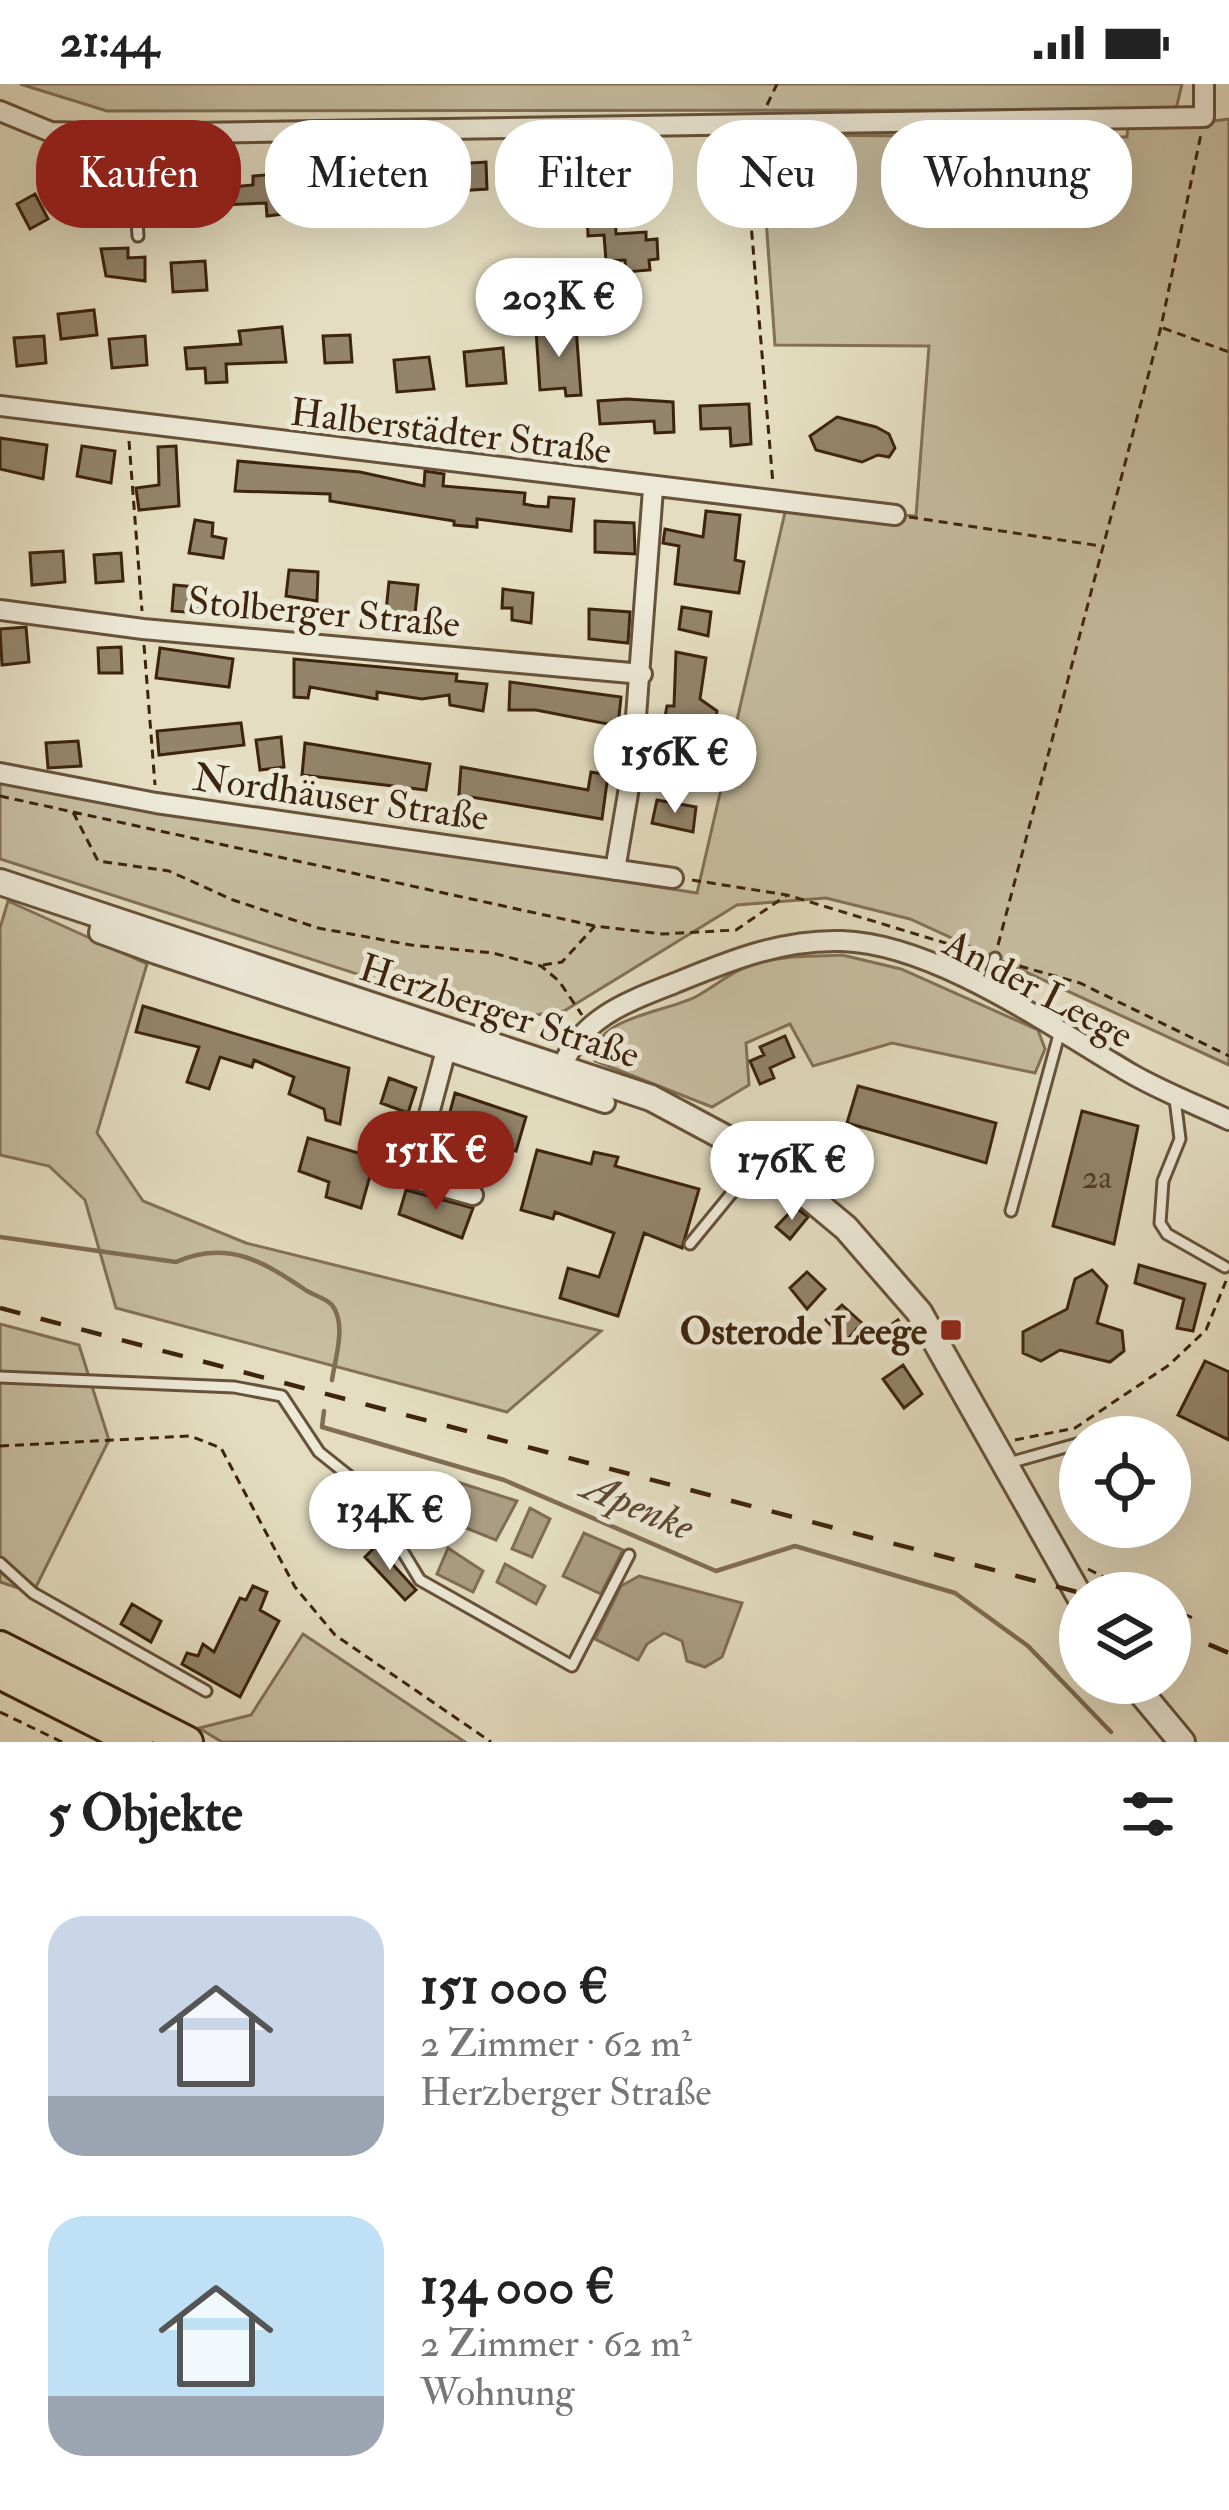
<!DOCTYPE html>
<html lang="de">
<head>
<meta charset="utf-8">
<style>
	:root { --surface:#fff; --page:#f2f2f2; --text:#222; --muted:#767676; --accent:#8f2418 }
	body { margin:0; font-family:"IM FELL Double Pica",serif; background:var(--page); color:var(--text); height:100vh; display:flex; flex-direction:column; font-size:45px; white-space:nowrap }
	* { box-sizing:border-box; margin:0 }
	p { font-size:39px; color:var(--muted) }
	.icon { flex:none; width:66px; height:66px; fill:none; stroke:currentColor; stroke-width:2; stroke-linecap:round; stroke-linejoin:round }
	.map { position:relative; height:1658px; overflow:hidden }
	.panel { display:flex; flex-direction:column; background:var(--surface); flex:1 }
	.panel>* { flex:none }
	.guide { position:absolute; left:36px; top:36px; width:1158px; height:108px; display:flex; gap:24px }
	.fabs { position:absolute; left:1059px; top:1332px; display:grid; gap:24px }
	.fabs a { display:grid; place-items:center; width:132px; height:132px; border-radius:50%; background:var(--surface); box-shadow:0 12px 48px #0002; font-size:60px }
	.price { position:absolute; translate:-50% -102px; padding:0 27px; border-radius:42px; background:#fff; color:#222; font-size:39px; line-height:78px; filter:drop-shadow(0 3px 6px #0008) }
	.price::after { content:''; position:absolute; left:50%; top:72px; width:36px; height:27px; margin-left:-18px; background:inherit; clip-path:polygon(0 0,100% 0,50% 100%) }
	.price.on { background:var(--accent); color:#fff }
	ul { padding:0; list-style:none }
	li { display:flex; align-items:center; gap:36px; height:300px; padding:0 48px }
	li span { display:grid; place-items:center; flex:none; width:336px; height:240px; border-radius:36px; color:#555 }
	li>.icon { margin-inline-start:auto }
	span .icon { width:144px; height:144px; fill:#fffc; stroke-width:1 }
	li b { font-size:51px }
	h2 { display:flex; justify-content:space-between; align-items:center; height:144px; padding:0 48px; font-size:51px }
	.chip { padding:0 42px; border-radius:48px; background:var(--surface); box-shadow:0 12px 48px #0002; font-size:42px; line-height:108px }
	.chip.on { background:var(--accent); color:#fff }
	.status { display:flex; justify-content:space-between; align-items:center; height:84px; padding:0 60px; background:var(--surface); direction:ltr }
	.status svg { height:33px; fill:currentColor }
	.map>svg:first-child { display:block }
	.green { fill:#c7bea2; stroke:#827158; stroke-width:3 }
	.water { fill:#ab9e84; stroke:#7f6d54; stroke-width:3 }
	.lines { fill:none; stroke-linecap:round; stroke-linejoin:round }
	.stream { stroke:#7f6d54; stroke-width:4.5 }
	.building { fill:#93846b; stroke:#3c240d; stroke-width:3 }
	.service-casing { stroke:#66523a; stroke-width:15 }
	.minor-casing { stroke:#66523a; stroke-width:24 }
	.tertiary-casing { stroke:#66523a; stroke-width:30 }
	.trunk-casing { stroke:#3c240d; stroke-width:36 }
	.path { stroke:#3c240d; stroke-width:3; stroke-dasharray:9 6; stroke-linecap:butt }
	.service { stroke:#ede9d7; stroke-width:9 }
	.minor { stroke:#ede9d7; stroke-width:18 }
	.tertiary { stroke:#ede9d7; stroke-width:24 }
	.trunk { stroke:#e4ddc1; stroke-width:30 }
	.rail { stroke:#3c240d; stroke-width:4.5; stroke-dasharray:21 21; stroke-linecap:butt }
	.poi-dot { fill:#8f2418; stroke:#ede9d7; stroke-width:4.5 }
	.labels { text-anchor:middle; stroke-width:10; stroke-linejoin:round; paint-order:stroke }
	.number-label { font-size:33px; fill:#523c24 }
	.street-label { font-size:39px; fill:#3c240d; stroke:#ede9d7 }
	.poi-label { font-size:39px; font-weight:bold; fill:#3c240d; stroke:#ede9d7; text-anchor:end }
	.water-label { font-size:42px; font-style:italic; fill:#5d4931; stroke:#ede9d7 }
</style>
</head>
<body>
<div class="status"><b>21:44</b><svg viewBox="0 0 49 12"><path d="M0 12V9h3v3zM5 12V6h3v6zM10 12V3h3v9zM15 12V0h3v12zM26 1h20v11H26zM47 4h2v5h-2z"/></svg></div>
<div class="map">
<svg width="1229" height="1658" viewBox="0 0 1229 1658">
	<rect width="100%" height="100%" fill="#e4ddc1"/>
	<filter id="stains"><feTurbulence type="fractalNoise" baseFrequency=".00167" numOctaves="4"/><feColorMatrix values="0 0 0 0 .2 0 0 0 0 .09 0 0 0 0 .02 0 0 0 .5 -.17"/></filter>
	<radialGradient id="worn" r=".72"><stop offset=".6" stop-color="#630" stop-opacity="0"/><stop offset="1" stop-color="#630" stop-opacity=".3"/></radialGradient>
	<!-- green -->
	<path class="green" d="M20,0h1162l-10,42 57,-7v946l-319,-146 -84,-21 -89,7 -173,106 -64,9 -500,-161v-77l697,111 89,-385 130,8 13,-170 -154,-1 -15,-210 367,2 2,-27 -1022,1z
		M8,817l139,63 -50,169 46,68 103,42 355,88 -94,81 -391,-104 -31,-108 -36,-34 -49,-11v-227z
		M842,871l59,14 137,61 7,19 -10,24 -143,-30 -79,23 -23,-42 -44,19 3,42 -37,22 -117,-46c-7,-45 77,-49 104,-66 21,-12 34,-25 58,-32 27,-8 58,-6 85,-8z
		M0,1240l79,21 30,95 -76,153 -33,-11z
		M303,1550l162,108h-243l-23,-14 52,-13z"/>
	<!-- water -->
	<path class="water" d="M451,1396l66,21 -21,39 -55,-22z
		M530,1424l20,11 -18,38 -20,-8z
		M584,1449l39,17 -22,44 -38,-18z
		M448,1464l35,23 -10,21 -36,-18z
		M505,1480l40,22 -9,18 -39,-22z
		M639,1492l103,27 -20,54 -17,10 -18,-6 -5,-20 -18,-8 -17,11 -9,16 -43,-21 26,-53z"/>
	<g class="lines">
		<!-- stream -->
		<path class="stream" d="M0,1153l176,25c52,-23 88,0 131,29 7,4 20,8 25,14 15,19 3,54 0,75
			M324,1327l-2,16 182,53 212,91 79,-25 160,47 73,53 83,86"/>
	</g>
	<!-- building -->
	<path class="building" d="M650,66v33h-15v-8h-25v-24z
		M486,78l1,27 -30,2 -2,-27z
		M99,80h25l2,23h-27z
		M314,82h31v30h-31z
		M385,82h34l1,27 -35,1z
		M742,83l5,41 -26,3 -3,-22 -8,-2 -2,-16z
		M209,89l1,16 43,-4v-9l22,-2 9,40 -17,2 -1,-13 -97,4 -1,-33z
		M561,89l1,27 -35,2 -1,-28z
		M35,110l13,25 -18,10 -13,-25z
		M615,126l1,24 30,-2v8l11,-1 1,20 -9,1 1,10 -24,2 -1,-12 -19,1 -2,-26 -16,1 -1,-24z
		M128,164v10l17,-1v24l-39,-5 -5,-27z
		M205,177l2,29 -34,2 -2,-29z
		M94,226l3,25 -36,4 -3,-25z
		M282,243l4,35 -60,2 1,18 -21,1 -1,-15 -18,1 -2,-21 56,-4 -2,-13z
		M576,243l5,68 -15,1 -1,-8 -25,2 -4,-60z
		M350,251l2,27 -27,1 -2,-27z
		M44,252l2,27 -29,3 -3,-28z
		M145,252l2,29 -35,3 -3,-29z
		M503,264l3,35 -39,3 -3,-34z
		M429,273l5,32 -37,3 -3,-32z
		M627,315l46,3 1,30 -19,1 -1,-12 -54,3 -2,-23z
		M749,320l2,40 -20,2 -1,-18 -29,1 -1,-23z
		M837,333l39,10 13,7 6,14 -6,9 -11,-2 -16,7 -46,-12 -6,-14z
		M0,354l47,7 -4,34 -43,-10z
		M82,362l33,5 -4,32 -34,-7z
		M176,362l3,60 -40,4 -3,-22 23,-3 -1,-38z
		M238,377l122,11 64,14 1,-15 19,3 -1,12 82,7 -1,11 11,2 13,1 1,-10 25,2 -3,32 -94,-12v8l-23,-2v-4l-124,-20v-7l-95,-3z
		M706,427l34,4 -5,45 9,2 -5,31 -64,-9 4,-38 -16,-3 2,-14 38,8z
		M195,436l18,3 -1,13 14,3 -3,19 -34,-5z
		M595,437l39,2 1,31 -40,-2z
		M63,467l2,31 -33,3 -2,-32z
		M121,469l2,28 -27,2 -2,-28z
		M289,486l29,2 -1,29 -31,-5z
		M389,498l29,3 -3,29 -29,-3z
		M174,501l36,3 -2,26 -36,-3z
		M503,505l30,4 -2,30 -19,-3v-12h-10z
		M682,523l29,5 -3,24 -29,-7z
		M589,525l41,3 -2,31 -39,-4z
		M26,543l3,35 -27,3 -2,-36z
		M121,563l1,26h-23l-1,-25z
		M160,564l73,11 -4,28 -73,-9z
		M676,568l30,6 -6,41 17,12 -4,26 -18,-3 -3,48 -38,-8 13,-68h7z
		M294,575l163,15 -1,7 31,3 -4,27 -33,-6 -1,-10 -27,4 -45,-7v7l-67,-12 -2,11 -14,-1z
		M510,598l111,15 -3,29 -82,-16h-27z
		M241,639l3,22 -85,10 -2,-24z
		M281,653l3,30 -24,3 -4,-30z
		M78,657l3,25 -33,2 -2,-25z
		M305,659l125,21 -4,26 -124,-15z
		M461,683l127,23 3,-18 17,3 -6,44 -143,-24z
		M657,716l39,7 -3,25 -41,-9z
		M143,922l206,62 -9,56 -14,-4 -2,-11 -35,-15 5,-17 -40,-17 -2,7 -32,-10 -11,32 -22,-7 12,-35 -63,-15z
		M785,952l9,21 -24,11 4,10 -14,6 -10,-23 14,-6 -4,-8z
		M389,994l27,10 -8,25 -27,-10z
		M858,1002l138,37 -10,40 -139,-40z
		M455,1009l71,24 -10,34 -70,-24z
		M1082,1027l56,15 -24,118 -61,-18z
		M308,1054l67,20 -14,50 -35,-11 3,-15 -30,-11z
		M537,1066l54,14 3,-12 24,5 -3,9 84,23 -17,59 -38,-15 -26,83 -58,-18 8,-30 31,9 15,-44 -59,-21 -2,7 -32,-9z
		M406,1106l67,18 -11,30 -63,-24z
		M795,1123l13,10 -18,22 -14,-12z
		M1139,1181l66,19 -12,47 -16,-3 7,-29 -49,-16z
		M1092,1186l15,16 -10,37 25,8 2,20 -14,11 -50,-12 -19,11 -18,-8v-21l44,-23 8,-30z
		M807,1188l18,17 -18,20 -17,-21z
		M842,1221l20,18 -16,18 -20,-21z
		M898,1236l16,26 -17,10 -15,-25z
		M1205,1277l24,11v68l-51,-25z
		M903,1281l19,29 -18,14 -21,-29z
		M340,1396l22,23 -8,18 -27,-24z
		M400,1403l25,12 -13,29 -23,-16z
		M376,1462l40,44 -11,10 -40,-43z
		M253,1502l14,6 -7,18 19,11 -39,76 -58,-33 5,-11 11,3 5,-12 11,8 26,-54 6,2z
		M132,1520l29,17 -10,21 -30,-18z"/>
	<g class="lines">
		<!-- service casing -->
		<g class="service-casing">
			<path id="service" d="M131,50l7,102
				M986,904l9,-30
				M1175,1015l5,40 -17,42 -3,42 7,11 58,33
				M1011,1127l49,-180
				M690,1160l68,-83
				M0,1293l234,10 48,9 37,56 45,36 56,92 152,86 57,-111
				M1009,1379l71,-20
				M0,1479l33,30 173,98"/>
		</g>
		<!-- minor casing -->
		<g class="minor-casing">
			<path id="minor" d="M0,27l51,21 80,2 1014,-16 59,-1v-33
				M0,322l895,109
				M0,526l143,19 499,45
				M0,689l156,30 517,75
				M615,786l17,-100 21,-281
				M102,832l-3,17 57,21 449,149
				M446,966l-34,128 61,17
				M562,983c20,-50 67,-66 113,-84 54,-22 107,-44 167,-42 94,3 209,86 288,132 31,18 67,32 99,47"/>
		</g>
		<!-- tertiary casing -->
		<g class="tertiary-casing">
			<path id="tertiary" d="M0,798l651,216 110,59 85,71 73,84 161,285
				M1133,1599l49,59"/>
		</g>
		<!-- trunk casing -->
		<g class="trunk-casing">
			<path id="trunk" d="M0,1563l187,95
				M0,1589l137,69"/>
		</g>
		<!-- path -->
		<path class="path" d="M767,21l10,-21
			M744,57l29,343
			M1163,244l66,24
			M129,357l13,170
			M909,433l192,29
			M144,561l11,140
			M0,712l73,16 25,49 71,10 64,29 85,28 93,17 82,8 48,13 18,15 23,34
			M73,728l522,114 68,8 73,-4 51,-35
			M692,796l95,15 198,60
			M998,861l163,-618 40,-193
			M1005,878l75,21 149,73
			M543,881l19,-3 33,-36
			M1015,1356l60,-12 94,-63 37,-35 20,-49
			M0,1362l190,-10 31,12 74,139 40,48 156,107
			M1088,1485l46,24
			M1170,1524l25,11
			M0,1628l62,30"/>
		<!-- service -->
		<use href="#service" class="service"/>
		<!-- minor -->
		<use href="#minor" class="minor"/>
		<!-- tertiary -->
		<use href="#tertiary" class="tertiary"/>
		<!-- trunk -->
		<use href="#trunk" class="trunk"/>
		<!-- rail -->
		<path class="rail" d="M0,1224l1081,285
			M1170,1544l59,25"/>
	</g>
	<!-- markers -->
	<rect class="poi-dot" x="939" y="1234" width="24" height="24" rx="6"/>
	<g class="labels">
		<!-- number labels -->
		<g class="number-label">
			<text x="1097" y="1104">2a</text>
		</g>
		<!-- street labels -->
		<g class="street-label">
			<text transform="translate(451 346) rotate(7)" y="14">Halberstädter Straße</text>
			<text transform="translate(324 527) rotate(5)" y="14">Stolberger Straße</text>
			<text transform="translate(341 712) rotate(8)" y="14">Nordhäuser Straße</text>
			<text transform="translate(1039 904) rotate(28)" y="14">An der Leege</text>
			<text transform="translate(500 926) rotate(18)" y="14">Herzberger Straße</text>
		</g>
		<!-- poi labels -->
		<g class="poi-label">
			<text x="927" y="1260">Osterode Leege</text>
		</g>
		<!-- water labels -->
		<g class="water-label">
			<text transform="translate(639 1421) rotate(23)" y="15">Apenke</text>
		</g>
	</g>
	<rect width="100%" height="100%" filter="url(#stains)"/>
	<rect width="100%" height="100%" fill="url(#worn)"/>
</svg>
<div class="fabs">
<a><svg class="icon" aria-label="locate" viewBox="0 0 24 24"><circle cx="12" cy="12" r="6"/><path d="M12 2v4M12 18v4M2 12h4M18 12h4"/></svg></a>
<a><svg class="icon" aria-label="layers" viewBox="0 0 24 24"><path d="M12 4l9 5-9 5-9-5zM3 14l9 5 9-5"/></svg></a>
</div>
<b class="price" style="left:559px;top:276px">203K €</b>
<b class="price" style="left:675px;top:732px">156K €</b>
<b class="price on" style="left:436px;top:1129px">151K €</b>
<b class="price" style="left:792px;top:1139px">176K €</b>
<b class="price" style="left:390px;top:1489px">134K €</b>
<div class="guide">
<a class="chip on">Kaufen</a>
<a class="chip">Mieten</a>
<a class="chip">Filter</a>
<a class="chip">Neu</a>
<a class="chip">Wohnung</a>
</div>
</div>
<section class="panel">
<h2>5 Objekte<svg class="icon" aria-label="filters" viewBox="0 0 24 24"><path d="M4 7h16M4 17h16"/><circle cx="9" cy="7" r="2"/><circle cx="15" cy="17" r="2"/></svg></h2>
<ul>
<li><span style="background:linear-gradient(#c9d6e8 75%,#9aa5b1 0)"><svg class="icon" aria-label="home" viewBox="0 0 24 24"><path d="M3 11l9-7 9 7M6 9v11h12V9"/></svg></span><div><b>151 000 €</b><p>2 Zimmer · 62 m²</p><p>Herzberger Straße</p></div></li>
<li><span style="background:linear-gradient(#bfe0f5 75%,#9aa5b1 0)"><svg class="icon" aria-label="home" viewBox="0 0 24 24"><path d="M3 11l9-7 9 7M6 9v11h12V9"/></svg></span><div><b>134 000 €</b><p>2 Zimmer · 62 m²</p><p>Wohnung</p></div></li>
</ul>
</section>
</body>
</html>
